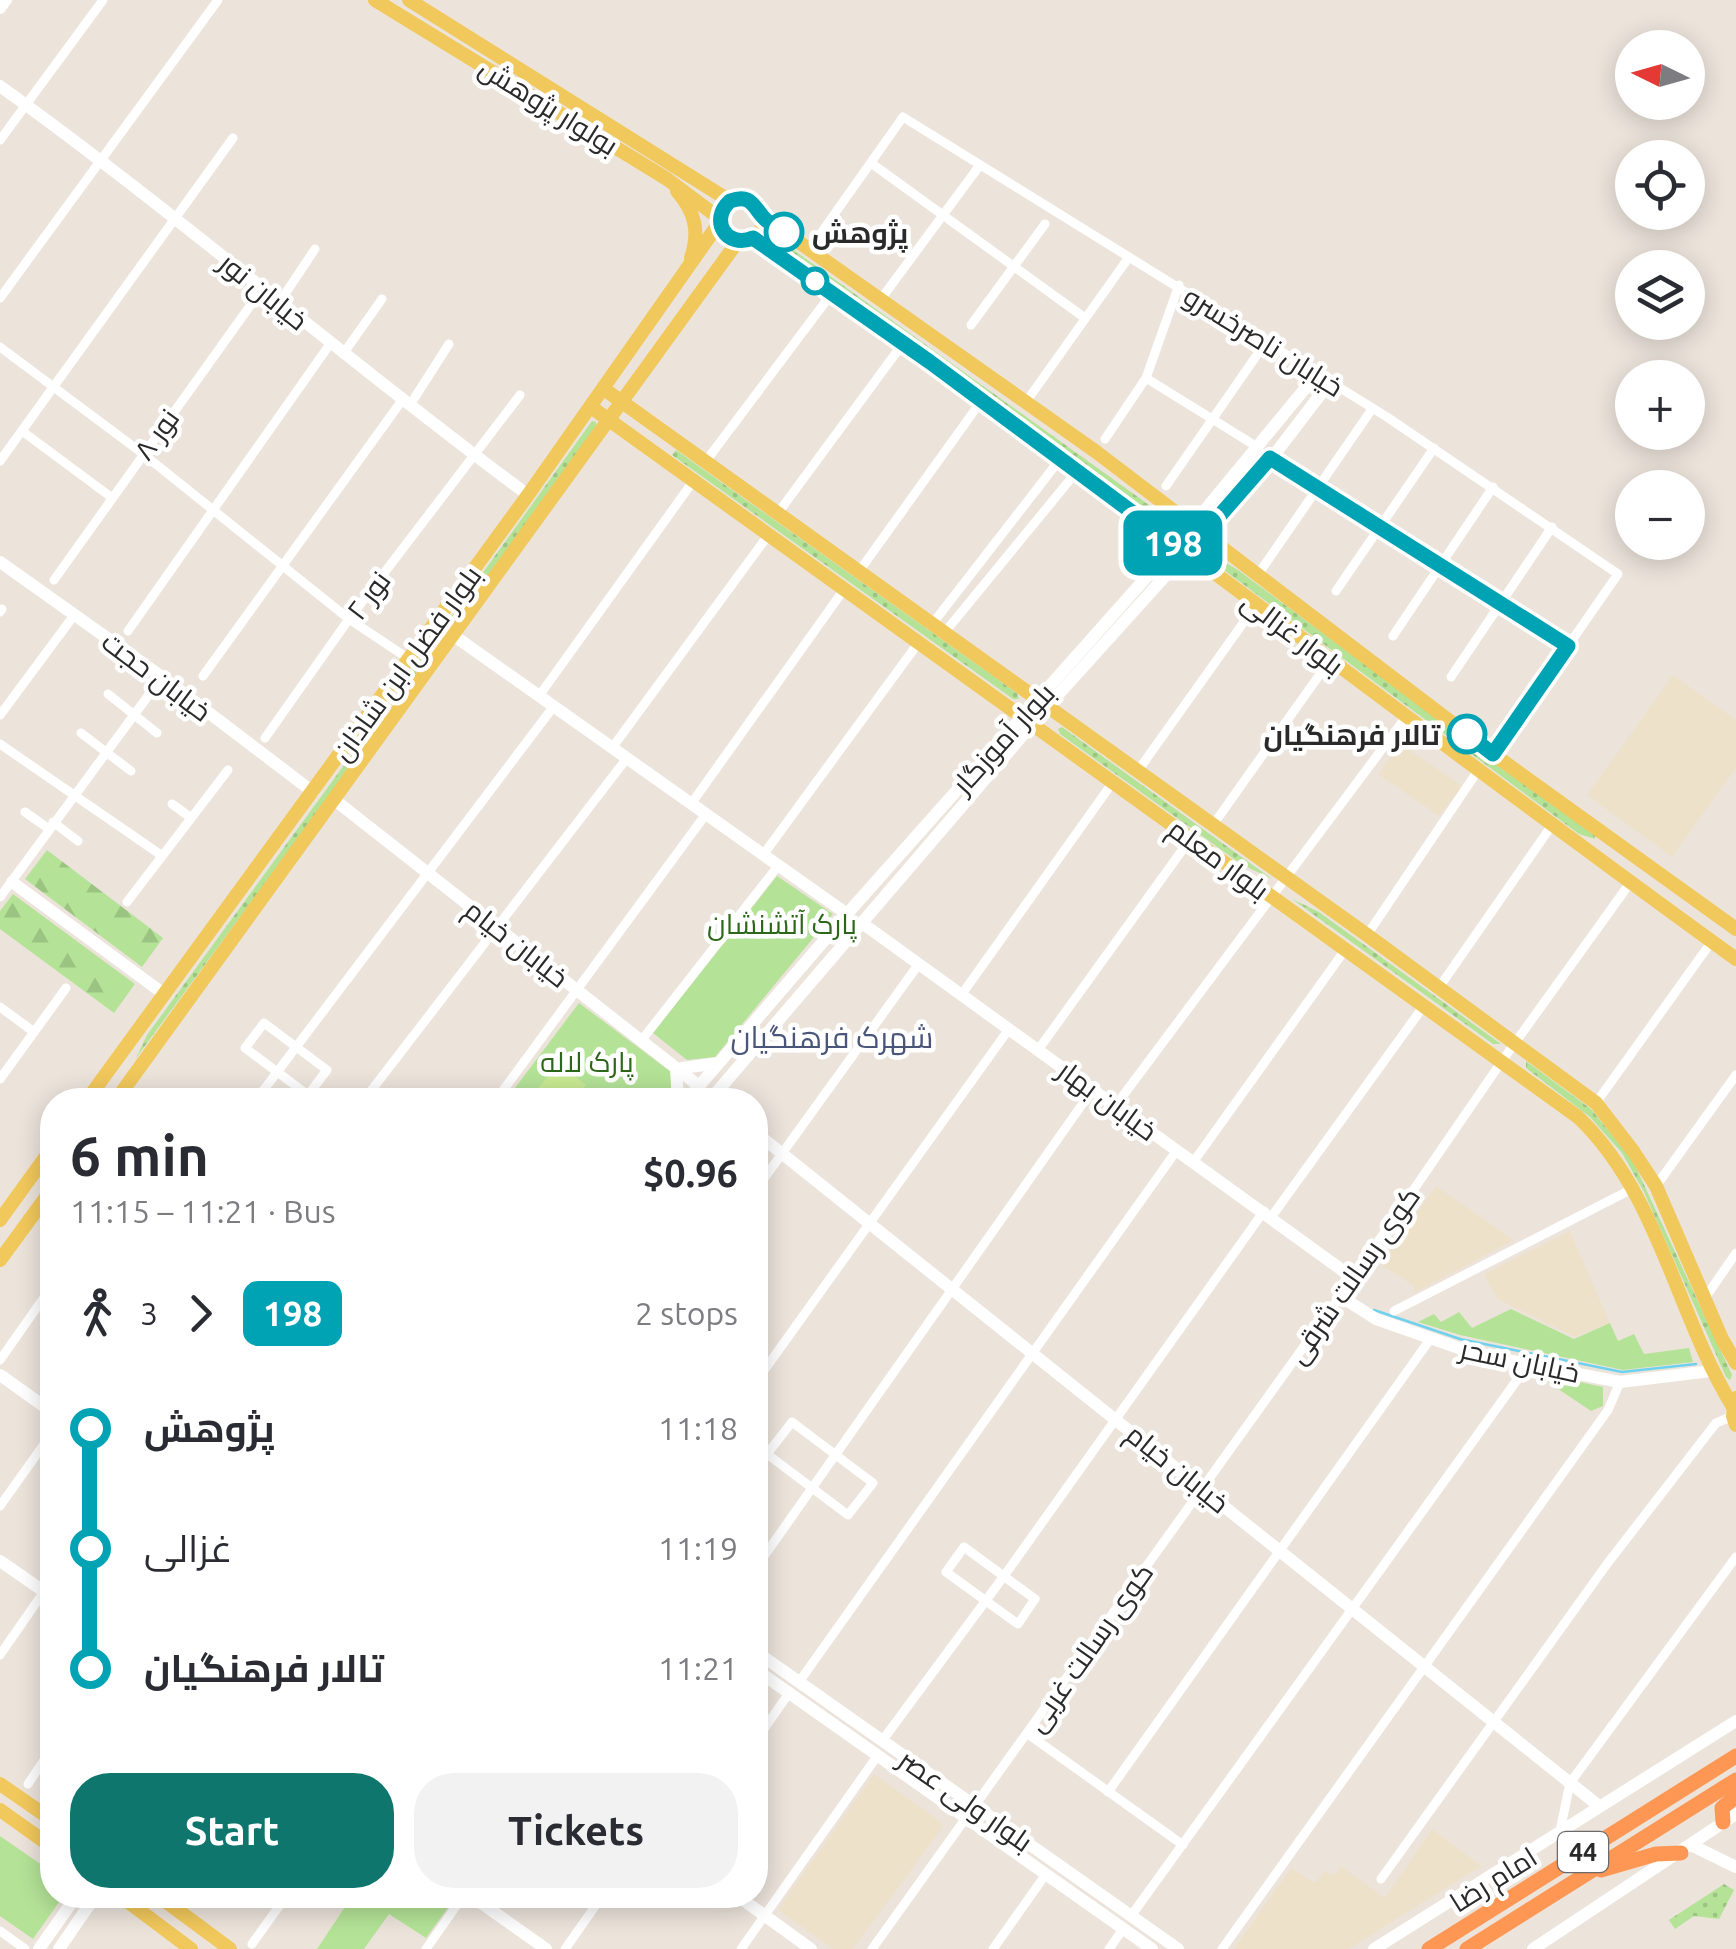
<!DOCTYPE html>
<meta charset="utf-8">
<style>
:root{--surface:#fff;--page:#f2f2f3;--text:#2b2b33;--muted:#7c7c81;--accent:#0f766e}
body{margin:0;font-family:Ubuntu,Cairo,sans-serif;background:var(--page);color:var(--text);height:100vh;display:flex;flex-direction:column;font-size:38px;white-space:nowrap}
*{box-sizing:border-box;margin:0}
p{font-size:32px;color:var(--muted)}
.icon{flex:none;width:55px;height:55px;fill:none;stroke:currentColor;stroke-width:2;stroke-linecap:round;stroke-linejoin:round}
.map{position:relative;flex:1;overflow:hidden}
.drawer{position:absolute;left:40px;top:1088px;width:728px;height:820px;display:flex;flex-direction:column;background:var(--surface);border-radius:40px;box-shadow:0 5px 25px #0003}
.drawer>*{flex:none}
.badge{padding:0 20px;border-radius:15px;font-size:35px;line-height:65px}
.needle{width:65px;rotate:275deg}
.controls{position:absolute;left:1615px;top:30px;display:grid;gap:20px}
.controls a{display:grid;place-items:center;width:90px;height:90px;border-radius:50%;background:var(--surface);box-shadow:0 5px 25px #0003;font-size:50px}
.map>.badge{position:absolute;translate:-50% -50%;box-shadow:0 0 0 5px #fff}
.legs{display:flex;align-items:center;gap:15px;height:110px;padding:0 30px;font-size:32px}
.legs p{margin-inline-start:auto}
.head{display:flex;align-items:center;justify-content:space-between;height:170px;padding:0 30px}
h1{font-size:55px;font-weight:600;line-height:75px}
.primary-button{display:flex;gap:20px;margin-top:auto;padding:20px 30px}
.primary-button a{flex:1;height:115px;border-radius:40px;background:var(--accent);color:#fff;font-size:40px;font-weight:600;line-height:115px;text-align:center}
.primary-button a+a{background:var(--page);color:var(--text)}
ul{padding:0 30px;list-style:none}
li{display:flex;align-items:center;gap:35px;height:120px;font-size:38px}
li i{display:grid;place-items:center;width:15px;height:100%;margin:0 12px;background:currentColor}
li i::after{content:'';width:25px;height:25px;margin:-12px;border:8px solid;border-radius:50%;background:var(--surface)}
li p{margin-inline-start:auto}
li:first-child i{background:linear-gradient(#0000 50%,currentColor 0)}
li:last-child i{background:linear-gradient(currentColor 50%,#0000 0)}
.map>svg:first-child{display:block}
</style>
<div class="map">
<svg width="1736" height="1949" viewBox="0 0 1736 1949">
<defs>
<pattern id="grass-dots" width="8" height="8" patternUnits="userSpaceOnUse" patternTransform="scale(2.5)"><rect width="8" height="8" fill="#b4e397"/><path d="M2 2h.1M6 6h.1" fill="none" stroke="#9bc382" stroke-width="1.8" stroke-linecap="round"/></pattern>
<pattern id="forest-firs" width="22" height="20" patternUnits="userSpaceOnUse" patternTransform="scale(2.5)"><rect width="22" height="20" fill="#b4e397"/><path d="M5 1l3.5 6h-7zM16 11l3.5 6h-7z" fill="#9bc382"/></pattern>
</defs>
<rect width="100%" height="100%" fill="#ece4db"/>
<g fill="#eee1ca">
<path d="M1673,675l63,45v48l-64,89 -85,-62z"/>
<path d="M1398,747h7l53,36 2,6 -21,27 -61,-42z"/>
<path d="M1436,1186l78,54 -100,53v-7l-34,-22z"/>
<path d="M1570,1231l40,92 -35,14 -78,-38 -13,-25z"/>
<path d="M874,1774l67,48 1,6 -89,121h-20l-55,-39z"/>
<path d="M1432,1829l49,37 -132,83h-115l57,-81 24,15 10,-12 9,5 7,-10 44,32z"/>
</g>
<g fill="url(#grass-dots)">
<path d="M770,233l407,292 -1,3 -19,-8 -389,-284z"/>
<path d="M592,421l4,1v5l-190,260 14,-27z"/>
<path d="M676,450l341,243 2,6h-6l-341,-244z"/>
<path d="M1208,552l30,18 357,265v4l-16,-5 -355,-264 -18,-14z"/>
<path d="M385,709l-10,25 -239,324 11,-23z"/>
<path d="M1062,727l210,152 -31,-15 -181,-130 -2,-5z"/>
<path d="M1292,899l27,13 182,132h-8z"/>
<path d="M1526,1061l65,48 42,52 99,214 -2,5 -4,-3 -82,-185 -22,-39 -32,-36 -64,-49z"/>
<path d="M1724,1884l10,6 -15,29 -25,-3 -19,13 -6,-9z"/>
</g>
<g fill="url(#forest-firs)">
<path d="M47,850l116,88 -21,29 -117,-88z"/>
<path d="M13,894l122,90 -21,29 -114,-84v-18z"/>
</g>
<g fill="#b4e397">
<path d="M777,876l56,38 -118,143 -28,3 -34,-27z"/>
<path d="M579,1003l92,69v28h-165z"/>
<path d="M1511,1309l63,30 36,-16 8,18 16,-7 10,20 45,-6 4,14 -70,8 -163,-35 -42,-13 16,-8 7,8 18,-10 13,16z"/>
<path d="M1533,1372l70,15v19l-12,5z"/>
<path d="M0,1836l52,36v23h12l-31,44 -33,-23z"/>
<path d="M353,1895h104l-31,43 -37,-24 -25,35h-47z"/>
</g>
<path fill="#c9ea93" d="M558,1063l28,22 -13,15h-44z"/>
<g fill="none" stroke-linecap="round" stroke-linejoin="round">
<path stroke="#6ed2ef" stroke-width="2.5" d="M1374,1310l86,29 162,33 74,-8"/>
<g stroke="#fff" stroke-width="9">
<path d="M0,140l103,-140"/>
<path d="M871,163l214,155"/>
<path d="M809,250l94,-133 484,300 231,157 -125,180"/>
<path d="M0,298l218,-298"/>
<path d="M881,299l99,-134"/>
<path d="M279,303l36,-54"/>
<path d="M971,325l74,-101"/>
<path d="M0,347l142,106 207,166 60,40"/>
<path d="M343,354l39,-55"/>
<path d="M1146,378l113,70"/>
<path d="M1026,402l103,-145"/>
<path d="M410,405l39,-61"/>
<path d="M22,431l89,66"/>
<path d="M1105,439l41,-61 33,-93"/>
<path d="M1271,459l297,187"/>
<path d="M0,461l233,-323"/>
<path d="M706,461l126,-168"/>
<path d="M1166,486l100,-144"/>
<path d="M778,513l126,-171"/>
<path d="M860,570l122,-170"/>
<path d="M1257,576l115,-167"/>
<path d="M54,580l208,-291"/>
<path d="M1336,591l98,-143"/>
<path d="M0,612l2,-3"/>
<path d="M933,623l128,-165"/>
<path d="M128,631l202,-287"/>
<path d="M945,632l133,-162"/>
<path d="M1393,636l100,-149"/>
<path d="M203,676l200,-277"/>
<path d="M1451,677l101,-150"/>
<path d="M108,694l49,39"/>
<path d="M539,696l155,-216"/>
<path d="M0,715l75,-101"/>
<path d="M81,733l50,38"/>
<path d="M265,738l84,-119 171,-224"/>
<path d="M0,744l161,111"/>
<path d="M612,748l157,-214"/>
<path d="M1137,772l119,-167"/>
<path d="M172,804l18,13"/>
<path d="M691,804l154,-216"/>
<path d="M25,812l24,17"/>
<path d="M53,822l25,19"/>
<path d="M1213,825l117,-165"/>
<path d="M763,855l156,-213"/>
<path d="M0,897l162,-220"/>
<path d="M127,902l101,-132"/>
<path d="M1367,935l110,-163"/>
<path d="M1438,989l114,-164"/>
<path d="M962,994l151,-212"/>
<path d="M0,1007l34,25"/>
<path d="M264,1023l63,47 -19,25 -63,-47z"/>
<path d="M641,1041l137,-175"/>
<path d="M1038,1050l153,-212"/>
<path d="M0,1079l66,-91"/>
<path d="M256,1100l298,-394"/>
<path d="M364,1100l263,-342"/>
<path d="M496,1100l210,-286"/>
<path d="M1596,1103l116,-162"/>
<path d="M1116,1105l290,-388"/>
<path d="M1194,1161l151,-211"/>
<path d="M1656,1186l80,-111"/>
<path d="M755,1191l163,-226"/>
<path d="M1272,1216l151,-209"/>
<path d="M1705,1298l31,-45"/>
<path d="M1394,1311l240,-123"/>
<path d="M0,1360l52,-74"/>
<path d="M755,1383l254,-354"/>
<path d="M792,1422l81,61 -25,32 -81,-61z"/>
<path d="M0,1506l52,-73"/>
<path d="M964,1547l71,52 -17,25 -72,-52z"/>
<path d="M755,1569l338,-480"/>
<path d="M0,1655l52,-75"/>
<path d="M799,1682l378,-532"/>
<path d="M1028,1734l155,111"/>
<path d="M882,1741l122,-165 260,-365"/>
<path d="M755,1742l34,-49"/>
<path d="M28,1784l24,-36"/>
<path d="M1108,1792l323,-454"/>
<path d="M1560,1831l10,-48 166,-226"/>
<path d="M1381,1879l226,-315 109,-141 17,-7"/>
<path d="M349,1901l4,-6"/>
<path d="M1131,1916l386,-536 5,-19"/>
<path d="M0,1931l25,18"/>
<path d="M252,1944l35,-49"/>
<path d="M426,1949l38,-54"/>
<path d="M565,1949l38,-54"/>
<path d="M741,1949l137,-194"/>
<path d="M872,1949l481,-671 149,-217 128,-178"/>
<path d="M993,1949l53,-75"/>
<path d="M1109,1949l14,-20"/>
<path d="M1222,1949l386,-539 12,-28"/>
</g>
<g stroke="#fff" stroke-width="12">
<path d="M0,8l6,-8"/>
<path d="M0,86c181,130 349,277 528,409"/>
<path d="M0,562l162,115 151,115"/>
<path d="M453,635l394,279"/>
<path d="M336,801l363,285"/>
<path d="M12,882l152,112"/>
<path d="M862,923l491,355"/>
<path d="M678,1100l-2,-31 42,-6"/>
<path d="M687,1100l160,-186 344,-387 126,-153"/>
<path d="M710,1100l337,-393 224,-248 59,-77"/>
<path d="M755,1132l844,674"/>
<path d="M1340,1296l36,23 100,35 144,28 91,-11"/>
<path d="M0,1375l52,37"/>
<path d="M0,1561l52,36"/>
<path d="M755,1651l423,298"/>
<path d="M755,1669l397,280"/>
<path d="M1693,1846l43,21"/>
<path d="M470,1895l76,54"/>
<path d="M736,1895l75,54"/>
<path d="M39,1949l38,-54"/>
<path d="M59,1949l37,-54"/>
<path d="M1374,1949l362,-228"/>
<path d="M1533,1949l203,-135"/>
</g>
<g stroke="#f1c85b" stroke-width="14">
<path d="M375,0l292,179 52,39"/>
<path d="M409,0l321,201"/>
<path d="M677,191c18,21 23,40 14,67"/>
<circle cx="741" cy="220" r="22"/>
<path d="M762,216l333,235 398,303 243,175"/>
<path d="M753,237c333,233 653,484 983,722"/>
<path d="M604,389l763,546 229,168 37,48 23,35 66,153 14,24"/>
<path d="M591,407l987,710c81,77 98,197 155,290"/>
<path d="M87,1100l441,-605 191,-272"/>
<path d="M116,1100l622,-859"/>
<path d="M0,1220l52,-72"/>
<path d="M0,1260l52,-71"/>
<path d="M1736,1398l-3,18 3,9"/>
<path d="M0,1784l52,36"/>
<path d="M0,1810l52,37"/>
<path d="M119,1895l72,54"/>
<path d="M157,1895l73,54"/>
</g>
<g stroke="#fe9754" stroke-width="15">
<path d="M1723,1822l-1,-14 14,-12"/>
<path d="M1601,1870l55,-16 25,-1"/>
<path d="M1429,1949l307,-193"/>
<path d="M1467,1949l269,-169"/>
</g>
</g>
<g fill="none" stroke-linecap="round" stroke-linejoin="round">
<defs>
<path id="line-1" d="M784,232c-6,-4 -16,-9 -21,-15 -11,-13 -13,-23 -33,-16 -21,19 -4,48 23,37l177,124 257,191 83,-95 298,188 -75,108 -26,-20"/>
</defs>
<use href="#line-1" stroke="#fff" stroke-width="22"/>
<use href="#line-1" stroke="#00a3b4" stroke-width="15"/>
</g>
<g fill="#fff" stroke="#00a3b4" stroke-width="5">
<circle cx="784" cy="232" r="18"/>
<circle cx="815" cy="281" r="12"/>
<circle cx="1467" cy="734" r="18"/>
</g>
<g text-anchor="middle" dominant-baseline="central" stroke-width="9" stroke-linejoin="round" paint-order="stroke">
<rect fill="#fff" stroke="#6a6a6a" stroke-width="2.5" x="1558" y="1832" width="50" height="40" rx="8"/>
<g font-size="25" font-weight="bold" fill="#2a2a2a">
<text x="1583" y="1852">44</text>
</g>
<g font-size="28" fill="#2a2a2a" stroke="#fff">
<text transform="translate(549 106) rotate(32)">بولوار پژوهش</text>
<text transform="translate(264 291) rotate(39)">خیابان نور</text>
<text transform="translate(1264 341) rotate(32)">خیابان ناصرخسرو</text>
<text transform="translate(156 434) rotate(-54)">نور ۸</text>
<text transform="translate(368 595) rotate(-53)">نور ۲</text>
<text transform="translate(1293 633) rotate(37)">بلوار غزالی</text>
<text transform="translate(406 663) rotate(-54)">بلوار فضل ابن شاذان</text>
<text transform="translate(157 676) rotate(37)">خیابان حجت</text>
<text transform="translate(1003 738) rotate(-48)">بلوار آموزگار</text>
<text transform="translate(1219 859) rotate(36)">بلوار معلم</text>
<text transform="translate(517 943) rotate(38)">خیابان خیام</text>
<text transform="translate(1108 1100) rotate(36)">خیابان بهار</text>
<text transform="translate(1353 1275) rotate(-55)">کوی رسالت شرقی</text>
<text transform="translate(1520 1360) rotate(12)">خیابان سحر</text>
<text transform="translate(1178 1468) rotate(39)">خیابان خیام</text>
<text transform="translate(1089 1647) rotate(-55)">کوی رسالت غربی</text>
<text transform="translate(966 1800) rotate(35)">بلوار ولی عصر</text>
<text transform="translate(1493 1879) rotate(-32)">امام رضا</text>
</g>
<g font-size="28" font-weight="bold" fill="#2a2a2a" stroke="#fff" text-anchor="start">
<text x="812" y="232">پژوهش</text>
<text x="1440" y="734" text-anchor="end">تالار فرهنگیان</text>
</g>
<g font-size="28" fill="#2d671a" stroke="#fff">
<text x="782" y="923">پارک آتشنشان</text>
<text x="587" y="1061">پارک لاله</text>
</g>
<g font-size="30" fill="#4a557a" stroke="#fff">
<text x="832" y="1037">شهرک فرهنگیان</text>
</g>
</g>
</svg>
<div class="controls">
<a><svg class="needle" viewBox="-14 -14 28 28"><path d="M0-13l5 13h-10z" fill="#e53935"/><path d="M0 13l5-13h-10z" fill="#7c7c81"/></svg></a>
<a><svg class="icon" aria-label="locate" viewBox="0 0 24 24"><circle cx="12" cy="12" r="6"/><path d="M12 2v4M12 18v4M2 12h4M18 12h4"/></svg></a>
<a><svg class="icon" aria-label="layers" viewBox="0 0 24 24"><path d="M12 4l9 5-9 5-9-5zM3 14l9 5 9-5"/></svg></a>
<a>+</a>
<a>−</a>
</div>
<b class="badge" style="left:1173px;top:543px;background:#00a3b4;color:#fff">198</b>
<section class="drawer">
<div class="head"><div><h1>6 min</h1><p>11:15 – 11:21 · Bus</p></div><b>$0.96</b></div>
<div class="legs"><svg class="icon" aria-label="walk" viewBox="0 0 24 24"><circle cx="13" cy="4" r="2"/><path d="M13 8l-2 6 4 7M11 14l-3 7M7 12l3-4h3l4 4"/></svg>3<svg class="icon" aria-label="forward" viewBox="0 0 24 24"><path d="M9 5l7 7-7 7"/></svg><b class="badge" style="background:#00a3b4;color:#fff">198</b><p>2 stops</p></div>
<ul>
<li><i style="color:#00a3b4"></i><b>پژوهش</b><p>11:18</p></li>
<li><i style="color:#00a3b4"></i><span>غزالی</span><p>11:19</p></li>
<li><i style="color:#00a3b4"></i><b>تالار فرهنگیان</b><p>11:21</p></li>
</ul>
<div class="primary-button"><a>Start</a><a>Tickets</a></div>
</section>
</div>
